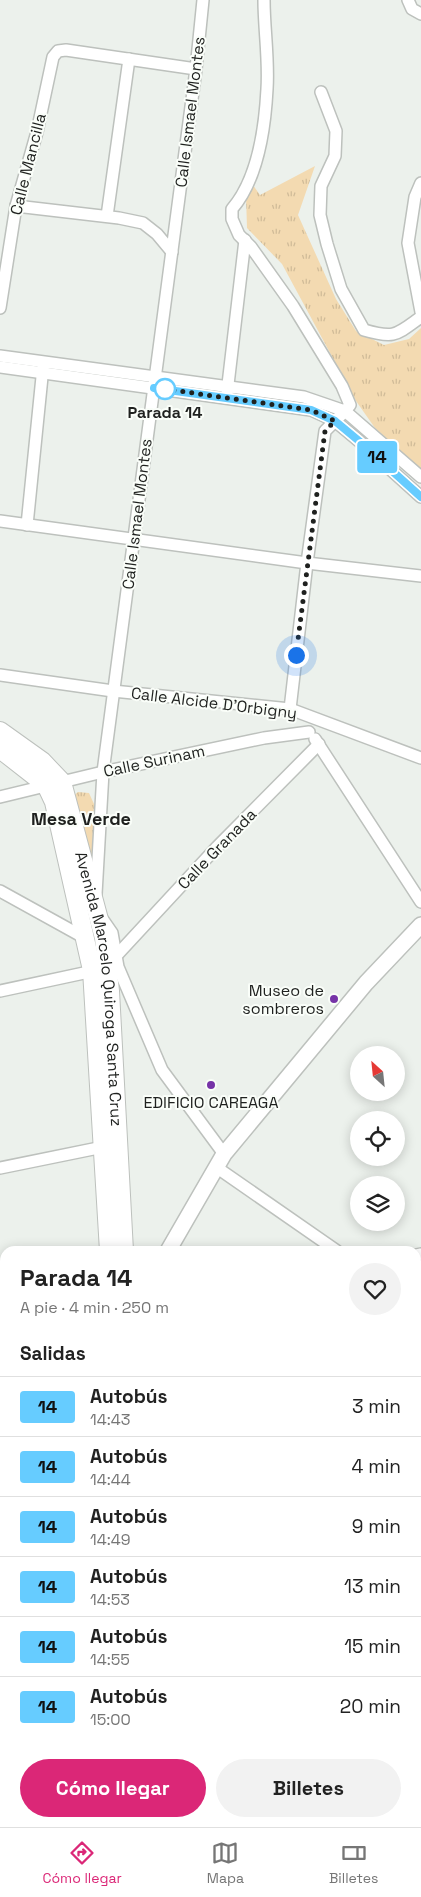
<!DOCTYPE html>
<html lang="es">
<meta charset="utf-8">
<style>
:root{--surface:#fff;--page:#f2f2f2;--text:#222;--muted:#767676;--line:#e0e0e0;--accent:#db2777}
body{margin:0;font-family:"Space Grotesk",sans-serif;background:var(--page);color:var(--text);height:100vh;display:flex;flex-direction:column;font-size:19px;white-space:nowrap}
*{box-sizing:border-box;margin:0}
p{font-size:16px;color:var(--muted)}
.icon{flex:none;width:28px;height:28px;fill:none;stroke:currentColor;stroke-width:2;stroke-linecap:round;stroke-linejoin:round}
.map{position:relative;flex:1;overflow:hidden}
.details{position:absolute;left:0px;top:1246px;width:421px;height:581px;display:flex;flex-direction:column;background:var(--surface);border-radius:15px 15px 0 0;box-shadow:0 2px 12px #0003}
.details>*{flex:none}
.badge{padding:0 10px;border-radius:4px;font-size:18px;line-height:32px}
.needle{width:32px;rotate:333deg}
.fabs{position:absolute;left:350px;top:1046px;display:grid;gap:10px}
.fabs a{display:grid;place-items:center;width:55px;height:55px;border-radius:50%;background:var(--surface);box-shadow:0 2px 12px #0003;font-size:25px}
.you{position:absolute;width:25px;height:25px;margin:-12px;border:4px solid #fff;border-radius:50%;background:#1a73e8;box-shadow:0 0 0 8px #1a73e833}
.map>.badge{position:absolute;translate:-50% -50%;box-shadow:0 0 0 2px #fff}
h2{padding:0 20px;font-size:19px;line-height:45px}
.round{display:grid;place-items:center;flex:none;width:52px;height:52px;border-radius:26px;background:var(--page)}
.head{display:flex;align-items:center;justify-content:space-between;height:85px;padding:0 20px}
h1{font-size:24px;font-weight:700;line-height:38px}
.cta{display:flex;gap:10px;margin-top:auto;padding:10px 20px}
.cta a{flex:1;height:58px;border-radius:30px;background:var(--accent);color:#fff;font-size:20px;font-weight:700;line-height:58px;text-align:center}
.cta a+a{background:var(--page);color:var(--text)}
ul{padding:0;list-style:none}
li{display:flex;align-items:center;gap:15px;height:60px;padding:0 20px;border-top:1px solid var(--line)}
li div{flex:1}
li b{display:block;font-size:19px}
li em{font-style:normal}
li .badge{min-width:55px;font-weight:700;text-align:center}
.tab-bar{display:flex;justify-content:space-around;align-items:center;height:70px;border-top:1px solid var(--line);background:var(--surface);font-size:14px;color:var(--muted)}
.tab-bar a{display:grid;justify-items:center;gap:2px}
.tab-bar .on{color:var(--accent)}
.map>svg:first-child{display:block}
</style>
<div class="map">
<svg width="421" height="1827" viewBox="0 0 421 1827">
<defs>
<pattern id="park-tufts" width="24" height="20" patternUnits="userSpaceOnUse" patternTransform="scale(1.25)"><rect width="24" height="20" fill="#f3dab1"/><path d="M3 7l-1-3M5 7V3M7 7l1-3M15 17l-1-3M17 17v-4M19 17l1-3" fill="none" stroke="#d0bb98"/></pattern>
</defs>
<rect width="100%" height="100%" fill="#ecf1ec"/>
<g fill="url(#park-tufts)">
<path d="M315,166l-17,49 38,84 20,32 28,14 25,-6 12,-11v142l-46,-42 -19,-27 -74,-137 -35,-36 -1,-32 7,-11 7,10z"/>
<path d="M78,792l11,1 5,11 -1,21 3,54 -24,-82z"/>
</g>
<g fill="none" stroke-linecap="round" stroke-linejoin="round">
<defs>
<g id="minor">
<path d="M264,0c0,29 5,59 3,89 -2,39 -9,90 -35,120v10l7,16 12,12 42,59 49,80 8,19 -5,6 -20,20 -18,132 -17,146"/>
<path d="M408,0l4,9 9,5"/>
<path d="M321,92l15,39 -1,25 -14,30 -1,29 7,29 14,45 23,41c31,9 32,5 57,-13"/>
<path d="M421,183l-6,14 -7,46 13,69"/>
<path d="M16,206l103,12 24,5 14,11 15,18"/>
<path d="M107,216l22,-157"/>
<path d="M0,308l16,-102 21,-74 16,-75 5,-6 8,-1 130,19"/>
<path d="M0,356l304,41 41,14 76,66"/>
<path d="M0,367l311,43 24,11 24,20 62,56"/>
<path d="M227,393l18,-153"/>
<path d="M0,521l307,42 114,13"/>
<path d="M27,525l16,-158"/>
<path d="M0,675l113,16 177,18 131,49"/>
<path d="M315,739l106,163"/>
<path d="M0,797l103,-25 161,-34 45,-6"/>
<path d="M0,891l85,47"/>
<path d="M96,894l7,-122 93,-703 7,-69"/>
<path d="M103,920l9,13 6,34 44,103 62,84"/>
<path d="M116,956l101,-109 102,-103"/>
<path d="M0,991l98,-21"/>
<path d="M216,1167l121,84"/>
<path d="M0,1168l108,-22"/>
<path d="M416,1255l5,-1"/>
<path d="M416,1438l5,-27"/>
<path d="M0,1471l5,6"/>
<path d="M416,1503l5,-3"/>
<path d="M416,1520l5,3"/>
<path d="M0,1655l5,5"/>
<path d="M416,1755l5,-2"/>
<path d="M263,1827l4,-5"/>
</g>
<g id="major">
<path d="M168,1251l56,-97 142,-171 55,-58"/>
<path d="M0,1330h5"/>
<path d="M364,1822l1,5"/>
<path d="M397,1822l1,5"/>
</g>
<g id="highway">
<path id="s1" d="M0,731l42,30 20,21 42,156 6,53 14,260"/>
<path d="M0,749l46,36 8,17 38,168 17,281"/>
<path d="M0,1505l5,-5"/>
</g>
</defs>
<use href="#minor" stroke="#bdc1bd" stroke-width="14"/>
<use href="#major" stroke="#bdc1bd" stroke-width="18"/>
<use href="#highway" stroke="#bdc1bd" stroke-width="20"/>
<use href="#minor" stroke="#fff" stroke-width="11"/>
<use href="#major" stroke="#fff" stroke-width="15"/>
<use href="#highway" stroke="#fff" stroke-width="18"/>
</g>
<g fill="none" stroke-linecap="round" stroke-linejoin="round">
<defs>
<path id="line" d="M154,388l157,22 24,11 24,20 62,56"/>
</defs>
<use href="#line" stroke="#fff" stroke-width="11"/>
<use href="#line" stroke="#6cf" stroke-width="8"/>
<path stroke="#1f211f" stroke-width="5" stroke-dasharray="0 9" d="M165,389l146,21 24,11 -10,10 -29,224"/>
</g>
<circle fill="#fff" stroke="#6cf" stroke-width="2.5" cx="165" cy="389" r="10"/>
<g fill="#7633a7" stroke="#fafef9" stroke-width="2">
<circle cx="334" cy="999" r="5"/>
<circle cx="211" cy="1085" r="5"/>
</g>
<g text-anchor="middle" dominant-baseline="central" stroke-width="4" stroke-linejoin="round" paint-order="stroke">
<g font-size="16" fill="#1f211f" stroke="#fafef9">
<text transform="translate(190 112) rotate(-83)">Calle Ismael Montes</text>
<text transform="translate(28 164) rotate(-76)">Calle Mancilla</text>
<text transform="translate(137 514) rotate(-83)">Calle Ismael Montes</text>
<text transform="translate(214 703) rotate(7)">Calle Alcide D'Orbigny</text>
<text transform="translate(154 761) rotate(-12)">Calle Surinam</text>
<text transform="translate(217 849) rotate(-46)">Calle Granada</text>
<text stroke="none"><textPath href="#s1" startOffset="292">Avenida Marcelo Quiroga Santa Cruz</textPath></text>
</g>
<g font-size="16" font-weight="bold" fill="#1f211f" stroke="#fafef9">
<text x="165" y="412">Parada 14</text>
</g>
<g font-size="16" fill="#1f211f" stroke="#fafef9" text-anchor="end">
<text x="324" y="990">Museo de<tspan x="324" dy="18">sombreros</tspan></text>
<text x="211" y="1102" text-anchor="middle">EDIFICIO CAREAGA</text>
</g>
<g font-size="18" font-weight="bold" fill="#1f211f" stroke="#fafef9">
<text x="81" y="818">Mesa Verde</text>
</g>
</g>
</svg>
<div class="fabs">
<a><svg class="needle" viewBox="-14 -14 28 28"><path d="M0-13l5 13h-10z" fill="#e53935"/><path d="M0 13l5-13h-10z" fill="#767676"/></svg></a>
<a><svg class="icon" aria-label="locate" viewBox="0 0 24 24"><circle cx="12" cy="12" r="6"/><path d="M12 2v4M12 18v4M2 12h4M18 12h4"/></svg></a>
<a><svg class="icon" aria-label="layers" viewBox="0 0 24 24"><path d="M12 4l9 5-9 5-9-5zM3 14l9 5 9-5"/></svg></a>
</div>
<div class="you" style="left:296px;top:655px"></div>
<b class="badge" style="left:377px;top:457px;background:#6cf;color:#111">14</b>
<section class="details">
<div class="head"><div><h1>Parada 14</h1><p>A pie · 4 min · 250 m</p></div><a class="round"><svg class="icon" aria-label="heart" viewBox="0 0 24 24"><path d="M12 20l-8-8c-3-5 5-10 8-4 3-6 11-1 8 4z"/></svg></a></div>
<h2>Salidas</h2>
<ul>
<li><span class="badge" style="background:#6cf;color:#111">14</span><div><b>Autobús</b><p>14:43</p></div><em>3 min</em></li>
<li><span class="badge" style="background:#6cf;color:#111">14</span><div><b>Autobús</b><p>14:44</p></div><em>4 min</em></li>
<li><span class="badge" style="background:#6cf;color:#111">14</span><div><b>Autobús</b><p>14:49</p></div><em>9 min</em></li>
<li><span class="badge" style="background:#6cf;color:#111">14</span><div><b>Autobús</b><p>14:53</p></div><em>13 min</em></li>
<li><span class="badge" style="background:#6cf;color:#111">14</span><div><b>Autobús</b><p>14:55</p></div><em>15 min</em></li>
<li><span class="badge" style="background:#6cf;color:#111">14</span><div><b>Autobús</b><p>15:00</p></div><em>20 min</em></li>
</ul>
<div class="cta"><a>Cómo llegar</a><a>Billetes</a></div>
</section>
</div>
<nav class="tab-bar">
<a class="on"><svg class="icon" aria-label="directions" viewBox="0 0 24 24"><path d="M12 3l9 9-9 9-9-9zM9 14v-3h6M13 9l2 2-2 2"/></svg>Cómo llegar</a>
<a><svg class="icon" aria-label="map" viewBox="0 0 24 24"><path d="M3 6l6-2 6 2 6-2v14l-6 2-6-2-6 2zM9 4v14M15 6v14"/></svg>Mapa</a>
<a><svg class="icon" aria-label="tickets" viewBox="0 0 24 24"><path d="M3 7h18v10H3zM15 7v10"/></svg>Billetes</a>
</nav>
